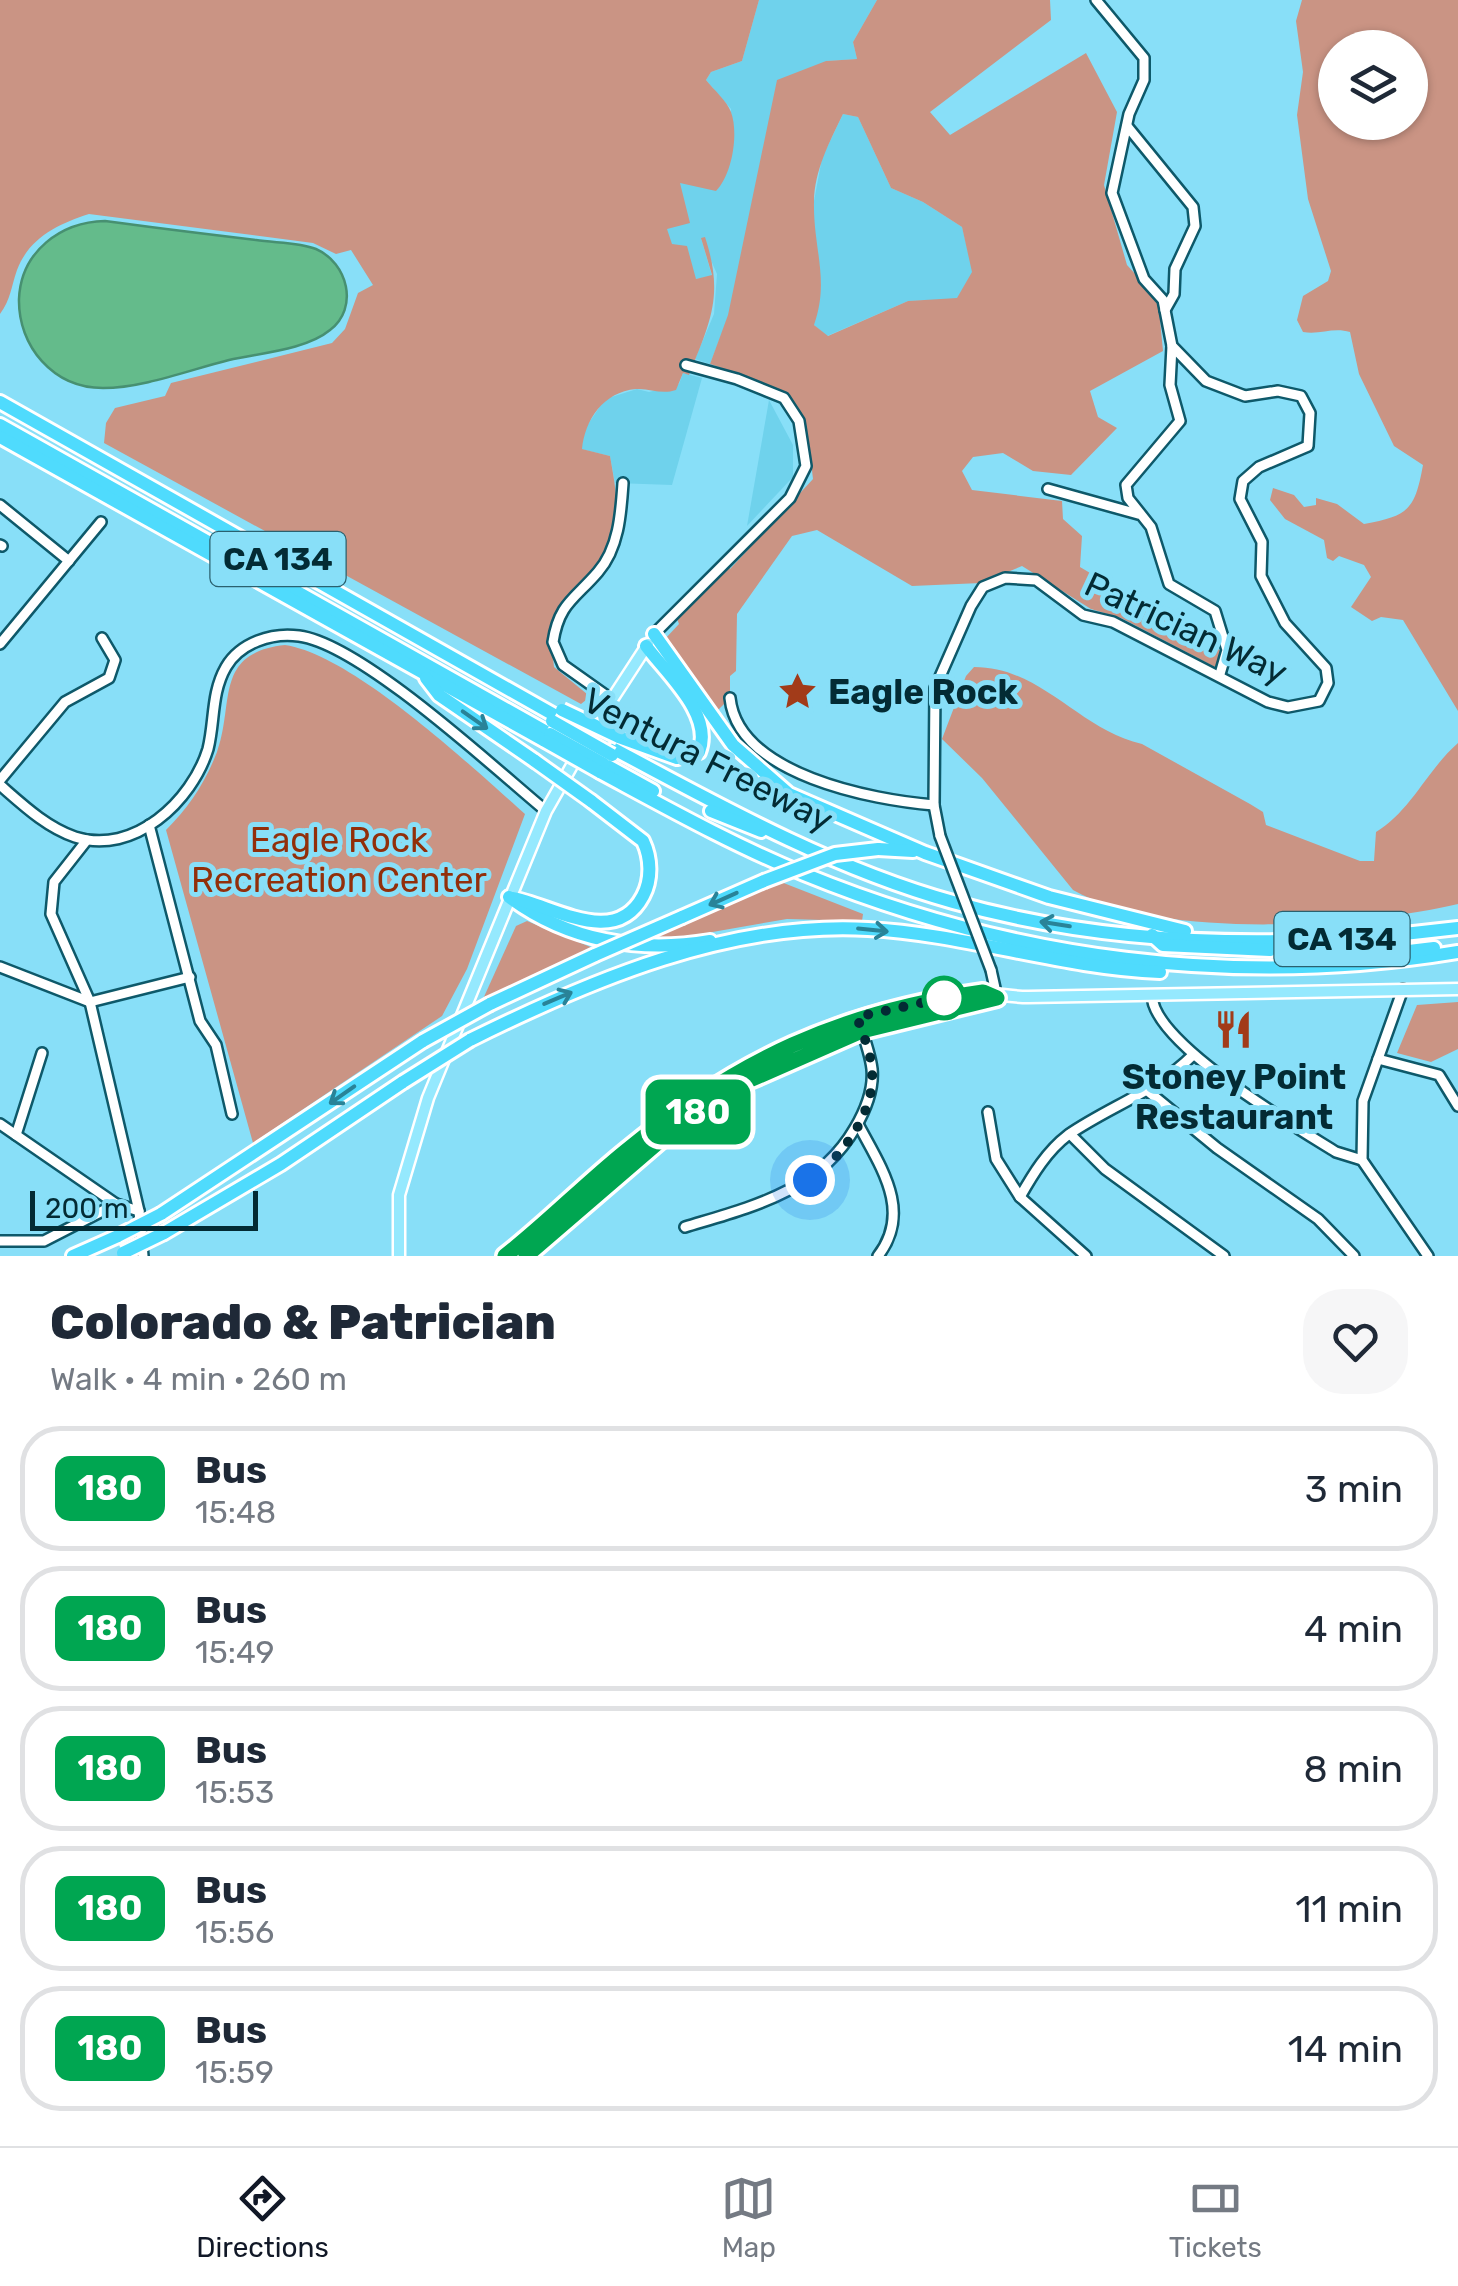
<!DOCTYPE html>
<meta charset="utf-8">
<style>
:root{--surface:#fff;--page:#f6f6f7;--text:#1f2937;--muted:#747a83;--line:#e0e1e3;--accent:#111827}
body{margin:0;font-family:Rubik,sans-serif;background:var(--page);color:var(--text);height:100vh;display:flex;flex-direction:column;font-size:38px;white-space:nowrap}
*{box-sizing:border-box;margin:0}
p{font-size:32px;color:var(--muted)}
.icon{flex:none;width:55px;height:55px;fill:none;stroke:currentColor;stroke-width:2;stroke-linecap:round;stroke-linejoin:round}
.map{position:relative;height:1256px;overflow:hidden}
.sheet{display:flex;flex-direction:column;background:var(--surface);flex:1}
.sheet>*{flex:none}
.badge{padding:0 20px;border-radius:15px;font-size:35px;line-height:65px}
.tools{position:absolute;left:1318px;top:30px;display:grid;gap:20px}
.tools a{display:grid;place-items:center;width:110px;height:110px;border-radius:50%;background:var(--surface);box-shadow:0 2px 8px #0004;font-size:50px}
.scale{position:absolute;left:30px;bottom:25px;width:228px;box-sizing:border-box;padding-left:10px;border:5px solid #032b34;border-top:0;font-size:28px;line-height:35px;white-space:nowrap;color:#032b34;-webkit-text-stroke:8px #88dff8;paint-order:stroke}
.you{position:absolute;width:50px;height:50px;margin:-25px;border:8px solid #fff;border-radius:50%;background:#1a73e8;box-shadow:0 0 0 15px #1a73e833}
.map>.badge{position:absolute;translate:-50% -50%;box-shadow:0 0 0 5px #fff}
.round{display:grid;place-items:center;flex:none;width:105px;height:105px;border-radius:40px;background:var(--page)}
.head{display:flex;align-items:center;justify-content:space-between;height:170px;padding:0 50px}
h1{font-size:48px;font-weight:800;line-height:75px}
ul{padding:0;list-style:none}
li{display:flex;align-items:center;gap:30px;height:125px;margin:0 20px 15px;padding:0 30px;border:5px solid var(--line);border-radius:40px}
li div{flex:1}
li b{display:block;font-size:38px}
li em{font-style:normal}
li .badge{min-width:110px;font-weight:700;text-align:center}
.tab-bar{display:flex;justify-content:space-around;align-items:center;height:140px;border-top:2px solid var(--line);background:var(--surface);font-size:28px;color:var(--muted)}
.tab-bar a{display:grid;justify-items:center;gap:5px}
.tab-bar .active{color:var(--accent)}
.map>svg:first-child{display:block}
</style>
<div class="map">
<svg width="1458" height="1256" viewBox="0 0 1458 1256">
<rect width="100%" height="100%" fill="#88dff8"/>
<g fill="#6fd2ec">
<path d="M759,0h118l-24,42 4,17 -31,2 -116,303 -15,-5 19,-45 3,-40 -16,-36 11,38 -16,3 -29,-41v-10l12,-46 37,8 16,-40 -1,-41 -25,-29 5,-8 31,-11z"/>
<path d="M843,114l15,3 33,71 32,14 39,25 11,45 -16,27 -49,2 -81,35 -13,-11v-124l8,-43z"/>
<path d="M683,373l19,5 -30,107 -57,-2 -5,-27 -29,-7 3,-19 21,-31 32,-10 12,3 30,-8z"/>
<path d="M769,400l24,45v32l-46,49z"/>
</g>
<g fill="#ca9484" fill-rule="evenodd">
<path d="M0,0h759l-17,61 -31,11 -5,8c8,10 21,21 25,32 8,22 1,63 -15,79l-36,-8 10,40 -23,6 5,15 15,2 9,33 16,-4 -11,-37 4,-1c19,58 6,83 -16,138l-6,-2 -7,17c-15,5 -26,-2 -40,-1 -33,3 -51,31 -54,60l28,7c6,34 14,73 -7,105 -32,47 -57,37 -49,106l33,27 -1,6 -5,4 -477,-261 2,-20 9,-15 50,-12 6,-13 161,-40 13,-14 13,-36 15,-8 -22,-35 -15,4 -23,-11 -224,-29c-31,10 -60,24 -72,56 -6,17 -6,29 -17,44z"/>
<path d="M877,0h173l1,20 -121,92 20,23 136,-82 31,59 -13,73 23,80 31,34 5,52 -73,40 8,26 19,11 -46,47 -38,-4 -30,-18 -30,4 -11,14 10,19 90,11 1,18 19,17 -2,31 143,85 -8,15 -94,-49 -30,-9 -69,-43 -41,17 -69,3 -95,-56 -25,6 -55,78 -1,57 -6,5v22l-15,15 -51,-73 15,-16 -3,-8 52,-56 2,9 83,-90c-6,-88 -24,-88 -103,-115l18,-49 49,-235 49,-19 31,-2 -4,-17zM843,114l15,3 33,71 32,14 39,25 10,45 -15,26 -49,3 -80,35 -14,-11c16,-45 -1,-77 0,-123 0,-31 16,-61 29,-88z"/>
<path d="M1302,0h156v711l-55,-91 -22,-3 -9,4 -21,-14 20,-30 -7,-12 -25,-9 -6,5 -6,-3 -3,-18 -39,-21 -15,-19 3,-12 21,7 10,12 12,-2v-7l21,6 27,20c45,-8 51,-15 59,-59l-29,-19 -35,-72 -9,-42c-17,-5 -30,3 -47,0l-6,-12 6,-24 25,-15 3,-10 -23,-72 -11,-84 6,-43 -7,-51zM1335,48h75v74h-75z"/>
<path d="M285,645c68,10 186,121 240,169l-58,155 -25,47 -189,127 -87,-313c23,-23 39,-47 51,-78 18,-49 -4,-99 68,-107z"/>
<path d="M974,667c68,0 105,63 168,77l108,60 13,8 3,13 94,36h14l2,-29c35,-21 51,-62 82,-89v161c-97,23 -297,36 -385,-14l-91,-112 -40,-39 24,-63z"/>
<path d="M781,882l82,32 -1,7 -75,-2 -126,22 -1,-7z"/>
<path d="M527,921l66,27 -110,51 33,-73z"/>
<path d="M1458,1002v47l-27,13 -34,-9 20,-48z"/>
</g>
<path fill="#64bb8b" stroke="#479071" stroke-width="2.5" d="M105,221c51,7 101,13 151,19 19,3 43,2 60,9 32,14 43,59 14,81 -24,20 -71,23 -101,30 -40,10 -86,28 -126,28 -50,0 -85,-42 -84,-89 2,-48 42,-77 86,-78z"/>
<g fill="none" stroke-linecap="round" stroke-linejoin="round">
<defs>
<g id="minor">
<path d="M1127,126l66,81 2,19 -20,43 -1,25 -9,16"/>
<path d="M1172,346l-2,39 10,36 -54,64 2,13 23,29 18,57 46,27 12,39 -7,24"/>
<path d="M1048,489l90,25"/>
<path d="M0,505l69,56"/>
<path d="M0,545l2,1"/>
<path d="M654,634l136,-136 16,-32 -7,-45 -15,-23 -47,-19 -51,-14"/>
<path d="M0,644l101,-122"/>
<path d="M730,698c8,77 143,102 204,107"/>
<path d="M611,699l-48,-34 -10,-23c6,-39 22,-43 45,-70 21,-24 23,-59 25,-89"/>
<path d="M0,780l65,-78 44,-24 6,-18 -13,-22"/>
<path d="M0,785c23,20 46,42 75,52 59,19 117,-36 133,-88 7,-28 3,-56 18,-82 14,-24 46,-35 73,-31 62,8 195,132 247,175"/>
<path d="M149,825l51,196 16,24 16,69"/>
<path d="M940,836l-6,-31 1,-117 36,-82 12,-19 22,-9 31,2 47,35 30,7 155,80 20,5 31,-6 9,-18 -2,-15 -41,-45 -24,-47 1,-34 -22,-43 3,-18 16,-14 49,-21 2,-33 -9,-17 -23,-5 -33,5 -39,-15 -34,-35 -9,-46 -19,-21 -32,-86 17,-79 15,-34v-22l-48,-58"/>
<path d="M87,840l-33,42 -3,32 39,88 49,209 4,45"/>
<path d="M0,967l90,35 100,-25"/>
<path d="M991,970l6,27"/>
<path d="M1403,989l-40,112 -1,59 66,96"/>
<path d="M1152,995c0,48 144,132 184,157l26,8"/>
<path d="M1378,1059l61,16 19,31"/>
<path d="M1149,1092l68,56 101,71 36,37"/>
<path d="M988,1112l8,47 24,38 66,59"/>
<path d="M0,1124l116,80 23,7"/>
<path d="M858,1124c22,42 55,87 20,132"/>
<path d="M1070,1134l35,35 119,87"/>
<path d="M16,1135l26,-82"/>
<path d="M1020,1197c13,-23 27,-46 48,-62 42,-29 88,-43 125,-80"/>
<path d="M685,1227c66,-20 133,-35 170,-99 10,-17 19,-38 17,-59 -2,-17 -9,-35 -15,-52"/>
<path d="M0,1241h44l72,-37"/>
</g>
<g id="major">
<path d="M592,730l56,-86"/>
<path d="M399,1256v-61l29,-97 118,-287 33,-58"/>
<path d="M505,1256c128,-101 227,-213 395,-251 24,-5 58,-15 83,-12 15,1 29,4 45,4l430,-8"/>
<path d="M526,1256l151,-130 73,-45 112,-50 135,-34"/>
</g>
<g id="highway">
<path d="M0,402l556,314"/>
<path d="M0,425l550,309"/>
<path d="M0,437l545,304"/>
<path d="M654,634l79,111 56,49 136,59 124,44 136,34"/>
<path d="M426,678l13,17 96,66"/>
<path d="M619,737l58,21 22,-6c15,-37 -32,-78 -53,-106"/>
<path d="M614,749c108,58 220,120 339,153 162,46 339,47 505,26"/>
<path d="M604,764l49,27"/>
<path d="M600,772c67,36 133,73 204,102 208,85 432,115 654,78"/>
<path d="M711,811l50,20"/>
<path d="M878,849l35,2"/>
<path d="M509,897c59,44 130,56 201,44"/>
<path d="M512,898c40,7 103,51 131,-2 9,-17 8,-38 0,-55l-52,-40"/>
<path d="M682,917l82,-36"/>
<path d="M1152,935l11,10 107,5"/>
<path d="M1290,950l95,-5"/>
<path d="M1384,954l50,-6"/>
<path d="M1299,960l45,-2"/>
<path d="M490,1004l105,-49"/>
<path d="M470,1040c121,-60 260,-119 398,-111 97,5 193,39 292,43"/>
<path d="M161,1214l262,-173"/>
<path d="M164,1233l117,-69 122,-82"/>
<path d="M73,1256l45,-20"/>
</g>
</defs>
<use href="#minor" stroke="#0e596a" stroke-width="14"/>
<use href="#major" stroke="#fff" stroke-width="15"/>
<use href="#highway" stroke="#fff" stroke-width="18"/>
<use href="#minor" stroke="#fff" stroke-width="9"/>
<use href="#major" stroke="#95e9fe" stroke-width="10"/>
<use href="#highway" stroke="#4fdbfd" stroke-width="12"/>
<defs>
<path id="minor-bridge" d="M940,836l51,134"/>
<g id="highway-bridge">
<path d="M562,710l57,27"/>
<path d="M552,721l60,34"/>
<path d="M550,734l54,30"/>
<path d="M545,741l55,31"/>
<path d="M535,761l56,40"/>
<path d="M764,881l71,-27 43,-5"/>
<path d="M595,955l87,-38"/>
<path d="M423,1041l67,-37"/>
<path d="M403,1082l67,-42"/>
<path d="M118,1236l43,-22"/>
<path d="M123,1253l41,-20"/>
</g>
</defs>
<use href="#minor-bridge" stroke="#0e596a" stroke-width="14" stroke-linecap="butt"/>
<use href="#highway-bridge" stroke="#fff" stroke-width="18" stroke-linecap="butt"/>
<use href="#minor-bridge" stroke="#fff" stroke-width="9"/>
<use href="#highway-bridge" stroke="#4fdbfd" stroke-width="12"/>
</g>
<defs><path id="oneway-shaft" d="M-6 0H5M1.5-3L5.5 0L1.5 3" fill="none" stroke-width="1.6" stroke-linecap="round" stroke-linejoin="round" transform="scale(2.5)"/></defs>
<g stroke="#298398">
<use href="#oneway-shaft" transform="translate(475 720) rotate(35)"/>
<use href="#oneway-shaft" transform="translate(723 899) rotate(156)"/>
<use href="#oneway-shaft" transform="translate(1055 924) rotate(-171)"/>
<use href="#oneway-shaft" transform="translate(873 930) rotate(6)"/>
<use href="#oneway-shaft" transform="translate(558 998) rotate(-23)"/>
<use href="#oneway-shaft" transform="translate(342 1095) rotate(145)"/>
</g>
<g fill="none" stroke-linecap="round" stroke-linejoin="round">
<defs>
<path id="line" d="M505,1256c42,-33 79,-71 121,-105 111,-91 214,-139 357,-159l14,6 -135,33 -112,49 -73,46 -151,130"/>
</defs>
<use href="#line" stroke="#fff" stroke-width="22"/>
<use href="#line" stroke="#00a651" stroke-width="15"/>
<path stroke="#032b34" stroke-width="10" stroke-dasharray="0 18" d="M810,1180c32,-23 65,-67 62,-109 -1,-18 -9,-37 -15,-54l96,-21 -9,2"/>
</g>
<defs>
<symbol id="sight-bare" viewBox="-9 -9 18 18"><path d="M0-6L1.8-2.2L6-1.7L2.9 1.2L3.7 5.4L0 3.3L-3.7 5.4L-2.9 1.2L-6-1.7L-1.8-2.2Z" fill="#a23b19" stroke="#88dff8" stroke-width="2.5" paint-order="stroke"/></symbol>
<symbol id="restaurant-bare" viewBox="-9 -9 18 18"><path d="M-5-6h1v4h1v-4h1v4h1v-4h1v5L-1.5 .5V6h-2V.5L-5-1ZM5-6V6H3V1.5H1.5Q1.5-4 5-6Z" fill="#a23b19" stroke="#88dff8" stroke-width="2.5" paint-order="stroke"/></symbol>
</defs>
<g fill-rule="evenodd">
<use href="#sight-bare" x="770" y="664" width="55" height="55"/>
<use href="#restaurant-bare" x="1206" y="1002" width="55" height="55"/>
</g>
<circle fill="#fff" stroke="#00a651" stroke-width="5" cx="944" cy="998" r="20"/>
<g text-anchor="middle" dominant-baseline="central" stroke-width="10" stroke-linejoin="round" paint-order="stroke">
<g fill="#88dff8" stroke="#2b616f" stroke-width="2.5">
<rect x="210.5" y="532" width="135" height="54" rx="8"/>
<rect x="1274.5" y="912" width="135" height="54" rx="8"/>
</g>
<g font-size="32" font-weight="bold" fill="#032b34">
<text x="278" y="559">CA 134</text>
<text x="1342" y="939">CA 134</text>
</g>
<g font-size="35" fill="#032b34" stroke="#88dff8">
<text transform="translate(1186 628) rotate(25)">Patrician Way</text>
<text transform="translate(708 760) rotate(27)">Ventura Freeway</text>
</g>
<g font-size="35" font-weight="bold" fill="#032b34" stroke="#88dff8" text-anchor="start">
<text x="828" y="692">Eagle Rock</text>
<text x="1234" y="1077" text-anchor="middle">Stoney Point<tspan x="1234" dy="40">Restaurant</tspan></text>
</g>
<g font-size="35" fill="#922f0a" stroke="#88dff8">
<text x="339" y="840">Eagle Rock<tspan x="339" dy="40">Recreation Center</tspan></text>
</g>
</g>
</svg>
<div class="tools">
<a><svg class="icon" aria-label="layers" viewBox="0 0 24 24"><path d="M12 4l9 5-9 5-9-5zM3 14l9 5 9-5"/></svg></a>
</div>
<div class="scale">200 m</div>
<div class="you" style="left:810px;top:1180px"></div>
<b class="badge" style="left:698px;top:1112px;background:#00a651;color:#fff">180</b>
</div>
<section class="sheet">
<div class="head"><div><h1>Colorado &amp; Patrician</h1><p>Walk · 4 min · 260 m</p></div><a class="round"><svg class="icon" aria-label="heart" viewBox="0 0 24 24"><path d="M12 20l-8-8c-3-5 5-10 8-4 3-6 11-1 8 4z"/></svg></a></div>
<ul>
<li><span class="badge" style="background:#00a651;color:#fff">180</span><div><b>Bus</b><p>15:48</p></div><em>3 min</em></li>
<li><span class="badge" style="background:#00a651;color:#fff">180</span><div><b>Bus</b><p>15:49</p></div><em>4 min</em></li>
<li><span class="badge" style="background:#00a651;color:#fff">180</span><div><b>Bus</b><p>15:53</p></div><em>8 min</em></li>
<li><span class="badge" style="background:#00a651;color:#fff">180</span><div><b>Bus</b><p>15:56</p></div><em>11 min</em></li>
<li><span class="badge" style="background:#00a651;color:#fff">180</span><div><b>Bus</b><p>15:59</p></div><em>14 min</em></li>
</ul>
</section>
<nav class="tab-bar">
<a class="active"><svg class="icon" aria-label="directions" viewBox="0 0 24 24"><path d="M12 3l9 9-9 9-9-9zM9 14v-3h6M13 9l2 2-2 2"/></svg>Directions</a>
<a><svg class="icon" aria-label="map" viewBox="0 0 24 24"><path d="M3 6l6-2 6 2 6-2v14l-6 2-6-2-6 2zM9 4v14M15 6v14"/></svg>Map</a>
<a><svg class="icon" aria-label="tickets" viewBox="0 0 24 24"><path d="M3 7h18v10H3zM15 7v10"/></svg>Tickets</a>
</nav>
